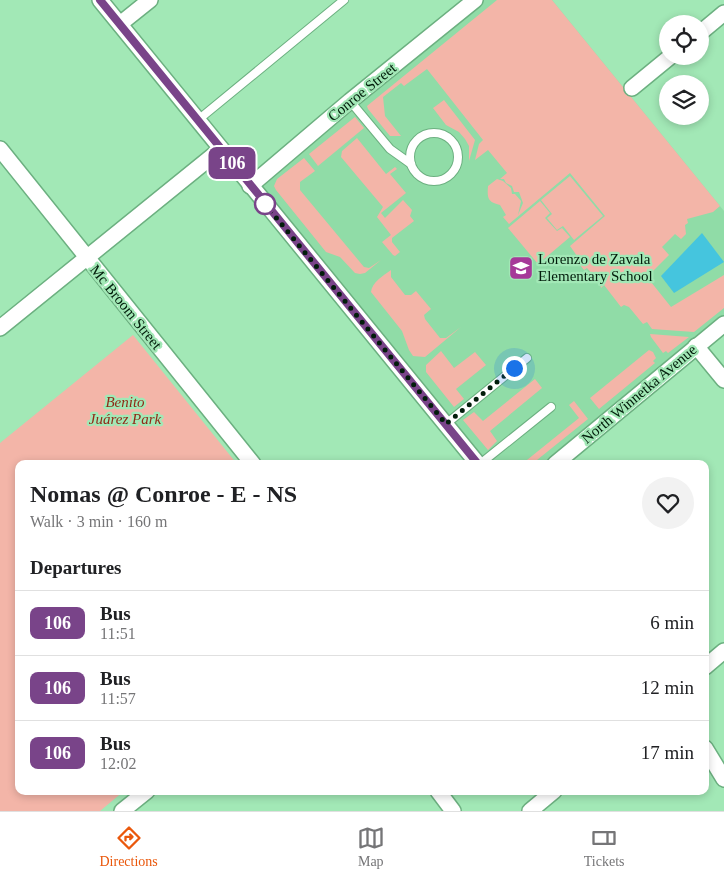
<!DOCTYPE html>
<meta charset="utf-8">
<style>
:root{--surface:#fff;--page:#f2f2f2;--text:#202124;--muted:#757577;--line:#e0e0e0;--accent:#ea580c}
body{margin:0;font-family:Georgia,serif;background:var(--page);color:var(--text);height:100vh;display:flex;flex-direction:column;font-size:19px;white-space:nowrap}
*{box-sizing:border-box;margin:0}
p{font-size:16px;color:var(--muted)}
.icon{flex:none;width:28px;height:28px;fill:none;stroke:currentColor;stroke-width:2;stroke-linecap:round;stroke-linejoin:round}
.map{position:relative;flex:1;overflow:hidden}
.details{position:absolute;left:15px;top:460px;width:694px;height:335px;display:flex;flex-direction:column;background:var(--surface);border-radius:10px;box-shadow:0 2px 8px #0003}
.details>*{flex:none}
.badge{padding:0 10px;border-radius:8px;font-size:18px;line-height:32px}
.tools{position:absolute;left:659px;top:15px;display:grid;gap:10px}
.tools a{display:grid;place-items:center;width:50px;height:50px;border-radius:50%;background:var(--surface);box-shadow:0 2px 8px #0003;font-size:25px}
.you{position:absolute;width:25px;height:25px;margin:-12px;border:4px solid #fff;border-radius:50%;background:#1a73e8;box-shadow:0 0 0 8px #1a73e833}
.map>.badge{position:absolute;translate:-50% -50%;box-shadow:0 0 0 2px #fff}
h2{padding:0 15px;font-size:19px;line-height:45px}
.round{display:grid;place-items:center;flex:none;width:52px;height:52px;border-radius:26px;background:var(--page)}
.summary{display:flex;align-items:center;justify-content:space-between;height:85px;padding:0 15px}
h1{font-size:24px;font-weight:600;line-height:38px}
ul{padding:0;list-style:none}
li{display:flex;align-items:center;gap:15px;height:65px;padding:0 15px;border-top:1px solid var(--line)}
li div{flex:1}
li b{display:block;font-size:19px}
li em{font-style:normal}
li .badge{min-width:55px;font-weight:700;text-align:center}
.menu{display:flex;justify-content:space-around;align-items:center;height:70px;border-top:1px solid var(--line);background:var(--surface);font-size:14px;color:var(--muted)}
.menu a{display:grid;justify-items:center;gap:2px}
.menu .current{color:var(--accent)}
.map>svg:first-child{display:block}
</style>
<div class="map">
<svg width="724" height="811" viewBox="0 0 724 811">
<rect width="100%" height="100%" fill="#a2e8b6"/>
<path fill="#90dca7" d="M476,0h76l172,211v114l-169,139h-77l-228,-278z"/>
<g fill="#f3b5a8">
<path d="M497,0h55l168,206 -7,6 -26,7 1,4 -3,2 1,9 -5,5 -6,-5 -13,13 7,8 -22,22 24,30 53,-32v33l-30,24 -42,-3 -5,-7 -4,2 -14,-17 -5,-2 -3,2 -17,-22 -3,3 -1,-5 -13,-15 -3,2 -4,-5 2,-2 -12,-17 35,-30 -35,-43 -61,51 -6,-7 3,-2 -6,-10c-12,-3 -13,-6 -12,-19l9,-7 6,2 8,7 1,6h3l6,7 -3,14 5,-12 -4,-11h-5l-2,-6 -6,-3 -2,-4h-4l7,-6 -19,-23 -13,10 4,-16 4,-4 -56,-71 -23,17 -3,-3 -18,14 2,19 16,20h-11l-22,-27 -1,-3z"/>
<path d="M444,100l31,40 -6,21v-15l-4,-7 -6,-7 -13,-7 -13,-17z"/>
<path d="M355,117l9,11 -46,38 -9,-12z"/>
<path d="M357,138l29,36 9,-7 2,2 -7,5 16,19 -25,20 4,5 18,-18 9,10 -2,6 4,5 -22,17v4l8,10 -5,4 -2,-1 -11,-13 9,-7 -14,-18 6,-10 -42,-50 1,-6z"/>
<path d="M304,158l11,13 -15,11v8l64,77 5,1 12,-8 -16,13 -5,1 -5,-1 -15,-16 -14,-5 -50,-62 -2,-4 3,-7z"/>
<path d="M570,176l33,40 -29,24 -11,-14 -6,4 -10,-12 5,-4 -11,-14z"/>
<path d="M540,201l10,12 -5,5 12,13 5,-3 8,9 -32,27 -30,-36z"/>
<path d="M391,270v7l14,18h6l5,-4 15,18 -7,6 1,4 15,19h6l15,-11 -36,30 -12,-1 -4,-6 -7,-19 -31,-39c1,-10 12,-16 20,-22z"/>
<path d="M650,334l39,3 -21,16 -2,-2 -3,2 -12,-16z"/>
<path d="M133,335l104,129h-218v327h105l-24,20h-100v-368z"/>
<path d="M649,350l4,2 3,6 -3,3 2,2 -56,46 -9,-11z"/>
<path d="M441,351l13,17 21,-16 11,13 -30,24 8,10 -10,8 -28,-35v-7z"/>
<path d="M535,379l7,9 -52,43 7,10 -9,9 -25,-30 11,-8 9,9z"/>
<path d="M574,401l14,18 -56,45h-10l57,-46 -10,-13z"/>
</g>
<path fill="#45c5de" d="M702,233l22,29 -50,31 -13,-17z"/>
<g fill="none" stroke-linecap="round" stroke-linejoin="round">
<defs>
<g id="lane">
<path d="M350,101l40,48 21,15"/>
<path d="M198,120l146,-120"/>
<circle cx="434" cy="157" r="24"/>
<path d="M446,424l81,-66"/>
<path d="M480,464l71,-57"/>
</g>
<g id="street">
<path d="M100,0l378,464"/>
<path d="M120,24l30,-24"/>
<path d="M700,33l24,-20"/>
<path d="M632,88l39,-32"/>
<path d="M0,149l253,315"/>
<path d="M250,186l100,-85 125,-101"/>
<path d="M0,328l221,-179"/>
<path d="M696,346l28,34"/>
<path d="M555,464l169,-140"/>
<path d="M705,667l19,-16"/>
<path d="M705,748l19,31"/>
<path d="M438,791l15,20"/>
<path d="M122,811l25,-20"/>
<path d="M530,811l24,-20"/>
</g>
</defs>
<use href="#lane" stroke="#6cb080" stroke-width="10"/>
<use href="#street" stroke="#6cb080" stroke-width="18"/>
<use href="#lane" stroke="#fff" stroke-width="8"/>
<use href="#street" stroke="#fff" stroke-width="15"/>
</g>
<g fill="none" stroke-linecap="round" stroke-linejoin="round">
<defs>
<path id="line" d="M100,0l378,464"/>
</defs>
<use href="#line" stroke="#fff" stroke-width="11"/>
<use href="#line" stroke="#794489" stroke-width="8"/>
<path stroke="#021d0b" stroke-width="5" stroke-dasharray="0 9" d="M265,204l181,220 68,-56"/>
</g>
<defs>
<symbol id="school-square" viewBox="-11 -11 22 22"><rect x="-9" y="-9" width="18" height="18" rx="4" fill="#a63999" stroke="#a2e8b6"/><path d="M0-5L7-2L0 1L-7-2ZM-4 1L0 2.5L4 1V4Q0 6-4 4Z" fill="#fff"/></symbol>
</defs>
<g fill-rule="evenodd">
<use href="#school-square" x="507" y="254" width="28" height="28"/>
</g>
<circle fill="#fff" stroke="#794489" stroke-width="2.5" cx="265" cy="204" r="10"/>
<g text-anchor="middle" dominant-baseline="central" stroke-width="4.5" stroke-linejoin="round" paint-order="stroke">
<g font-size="15" fill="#021d0b" stroke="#a2e8b6">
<text transform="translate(362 92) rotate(-39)">Conroe Street</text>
<text transform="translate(126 307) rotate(51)">Mc Broom Street</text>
<text transform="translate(639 394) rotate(-40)">North Winnetka Avenue</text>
</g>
<g font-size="15" fill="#021d0b" stroke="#a2e8b6" text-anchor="start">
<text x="538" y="259">Lorenzo de Zavala<tspan x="538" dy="17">Elementary School</tspan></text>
</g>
<g font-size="15" font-style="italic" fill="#8f2a17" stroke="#a2e8b6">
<text x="125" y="402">Benito<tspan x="125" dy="17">Juárez Park</tspan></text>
</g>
</g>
</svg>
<div class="tools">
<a><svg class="icon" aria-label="locate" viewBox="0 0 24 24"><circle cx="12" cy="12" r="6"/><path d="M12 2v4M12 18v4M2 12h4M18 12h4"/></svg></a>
<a><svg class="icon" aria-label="layers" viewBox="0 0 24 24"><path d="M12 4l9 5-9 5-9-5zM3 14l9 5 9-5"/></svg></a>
</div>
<div class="you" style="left:514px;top:368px"></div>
<b class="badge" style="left:232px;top:163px;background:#794489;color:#fff">106</b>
<section class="details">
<div class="summary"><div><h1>Nomas @ Conroe - E - NS</h1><p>Walk · 3 min · 160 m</p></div><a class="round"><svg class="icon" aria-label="heart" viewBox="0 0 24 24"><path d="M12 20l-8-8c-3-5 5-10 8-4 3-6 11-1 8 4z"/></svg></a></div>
<h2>Departures</h2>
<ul>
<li><span class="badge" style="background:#794489;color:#fff">106</span><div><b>Bus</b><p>11:51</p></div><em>6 min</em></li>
<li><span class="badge" style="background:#794489;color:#fff">106</span><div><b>Bus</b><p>11:57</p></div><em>12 min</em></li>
<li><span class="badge" style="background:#794489;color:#fff">106</span><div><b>Bus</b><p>12:02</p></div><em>17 min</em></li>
</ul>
</section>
</div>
<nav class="menu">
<a class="current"><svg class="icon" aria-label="directions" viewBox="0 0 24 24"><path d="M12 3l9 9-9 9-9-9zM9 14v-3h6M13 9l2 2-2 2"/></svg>Directions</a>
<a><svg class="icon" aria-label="map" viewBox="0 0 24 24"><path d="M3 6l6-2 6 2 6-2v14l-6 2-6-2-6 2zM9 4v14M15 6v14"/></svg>Map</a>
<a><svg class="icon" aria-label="tickets" viewBox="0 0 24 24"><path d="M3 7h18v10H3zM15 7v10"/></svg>Tickets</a>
</nav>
